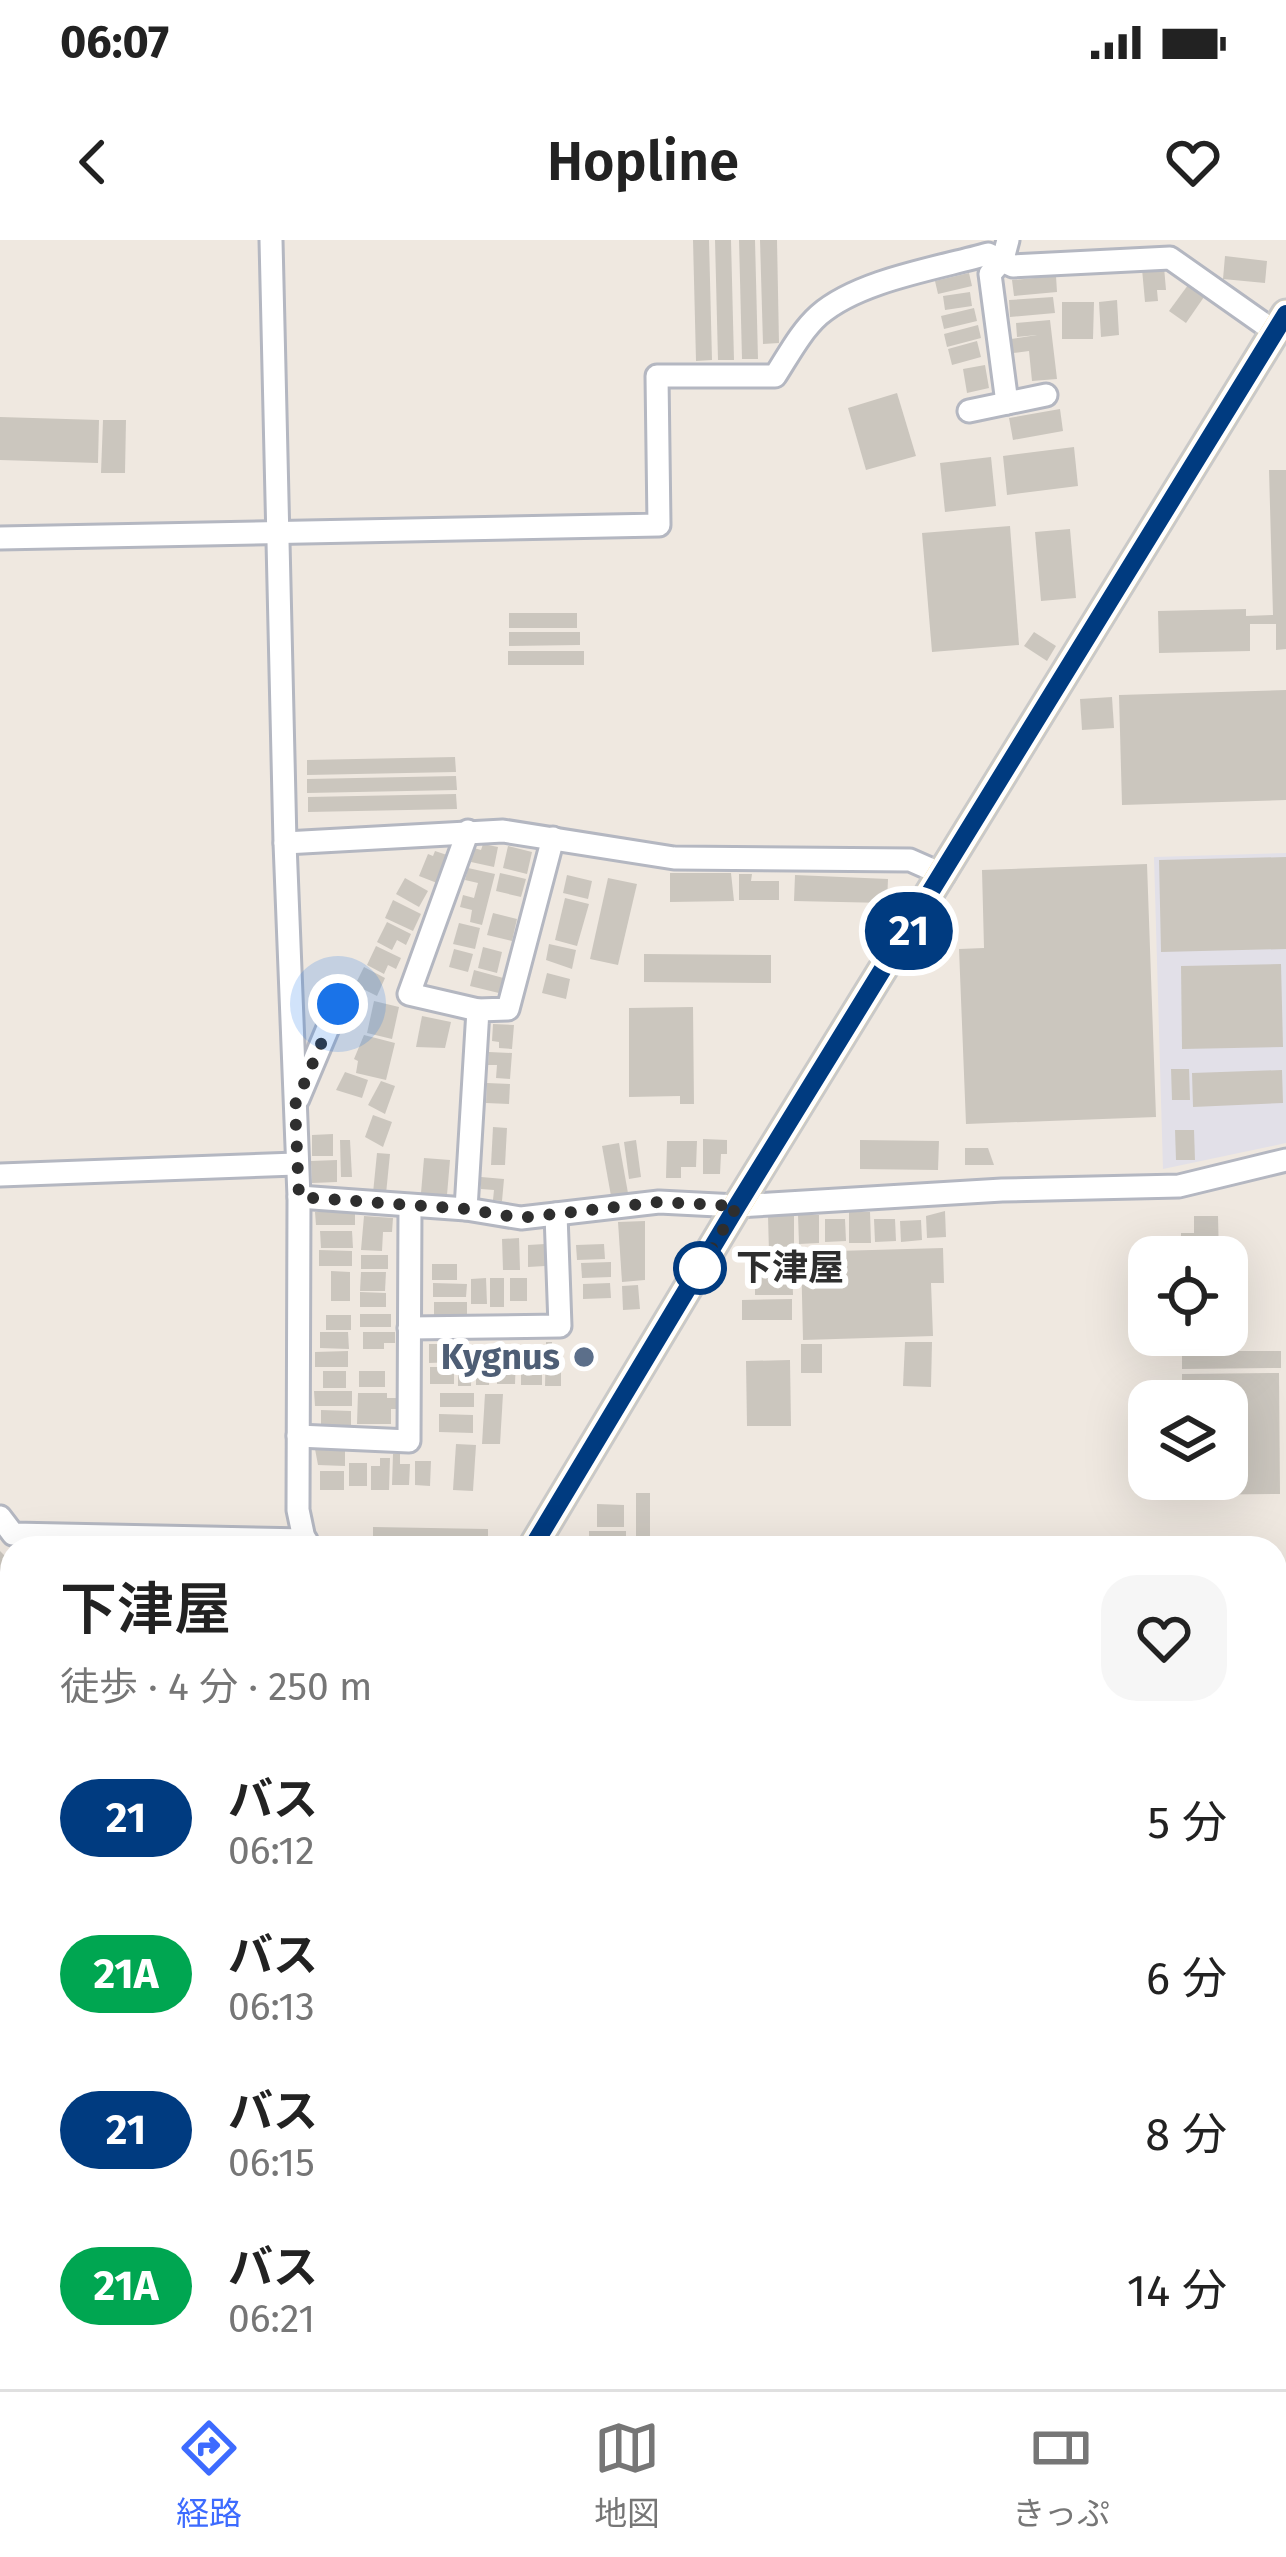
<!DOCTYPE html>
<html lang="ja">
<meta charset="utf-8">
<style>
:root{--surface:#fff;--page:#f6f6f6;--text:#222;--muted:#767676;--line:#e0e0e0;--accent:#3d6bff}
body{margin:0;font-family:"Fira Sans","Noto Sans JP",sans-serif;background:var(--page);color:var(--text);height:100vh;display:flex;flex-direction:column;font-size:45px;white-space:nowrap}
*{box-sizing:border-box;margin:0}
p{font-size:39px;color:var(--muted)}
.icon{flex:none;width:66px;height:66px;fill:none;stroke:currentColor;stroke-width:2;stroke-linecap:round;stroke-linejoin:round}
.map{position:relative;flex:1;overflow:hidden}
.side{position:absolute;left:0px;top:1296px;width:1287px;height:855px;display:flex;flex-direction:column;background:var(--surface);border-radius:36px 36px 0 0;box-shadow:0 12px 48px #0002}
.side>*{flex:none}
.badge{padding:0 24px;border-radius:39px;font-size:42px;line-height:78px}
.controls{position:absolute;left:1128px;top:996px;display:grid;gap:24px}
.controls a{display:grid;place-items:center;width:120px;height:120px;border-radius:24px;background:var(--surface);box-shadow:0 12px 48px #0002;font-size:60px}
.you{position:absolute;width:60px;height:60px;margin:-30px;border:9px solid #fff;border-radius:50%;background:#1a73e8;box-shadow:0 0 0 18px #1a73e833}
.map>.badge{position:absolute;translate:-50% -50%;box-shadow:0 0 0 6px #fff}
.round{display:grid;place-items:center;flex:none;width:126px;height:126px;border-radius:36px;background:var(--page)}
.head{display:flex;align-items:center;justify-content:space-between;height:204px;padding:0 60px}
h1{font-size:57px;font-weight:600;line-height:90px}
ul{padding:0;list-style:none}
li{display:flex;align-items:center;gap:36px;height:156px;padding:0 60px}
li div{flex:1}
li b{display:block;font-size:45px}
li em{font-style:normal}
li .badge{min-width:132px;font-weight:700;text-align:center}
.status{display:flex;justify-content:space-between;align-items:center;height:84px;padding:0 60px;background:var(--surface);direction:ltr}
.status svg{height:33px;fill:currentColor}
header{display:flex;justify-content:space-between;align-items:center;height:156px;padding:0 60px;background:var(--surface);font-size:54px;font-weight:600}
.tabs{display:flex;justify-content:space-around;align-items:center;height:168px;border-top:3px solid var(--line);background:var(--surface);font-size:33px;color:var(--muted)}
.tabs a{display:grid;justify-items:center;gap:6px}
.tabs .current{color:var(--accent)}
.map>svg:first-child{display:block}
</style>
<div class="status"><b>06:07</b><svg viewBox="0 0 49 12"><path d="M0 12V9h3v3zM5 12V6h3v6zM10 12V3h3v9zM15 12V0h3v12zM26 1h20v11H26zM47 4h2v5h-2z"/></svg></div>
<header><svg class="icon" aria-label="back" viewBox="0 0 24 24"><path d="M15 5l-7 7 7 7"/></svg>Hopline<svg class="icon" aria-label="heart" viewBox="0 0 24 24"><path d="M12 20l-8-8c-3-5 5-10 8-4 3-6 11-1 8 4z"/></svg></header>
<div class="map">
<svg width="1286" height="2149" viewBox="0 0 1286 2149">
<rect width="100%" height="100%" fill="#efe8e0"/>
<path fill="#e2e0e8" d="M1286,613v290l-123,26 -9,-312z"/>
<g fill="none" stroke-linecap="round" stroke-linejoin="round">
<g stroke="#6fd8f5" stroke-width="6">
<path d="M1275,1379l11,-11"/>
<path d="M514,2149l10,-10"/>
</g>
</g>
<g fill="#cbc6be">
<path d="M693,0h16l3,120 -16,1z"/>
<path d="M715,0h16l3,120h-16z"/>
<path d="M739,0h16l3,119h-16z"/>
<path d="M760,0h17l2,103 -16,1z"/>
<path d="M1225,16l42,5 -2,22 -42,-4z"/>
<path d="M1164,27l2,23h-9l1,11 -13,1 -3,-33z"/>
<path d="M969,33l3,13 -34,8 -3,-13z"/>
<path d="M1056,36l1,16 -43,4 -2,-16z"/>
<path d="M1188,45l16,12 -18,26 -17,-12z"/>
<path d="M970,52l2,14 -27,4 -2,-14z"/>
<path d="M1053,57l2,16 -45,4 -1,-17z"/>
<path d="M1117,60l2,35 -18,2 -2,-35z"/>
<path d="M1062,62h32l-1,37h-31z"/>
<path d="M974,68l3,13 -33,8 -3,-13z"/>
<path d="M1050,80l7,59 -25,2 -3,-30 -16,2 -2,-14 26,-4 -20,2 -1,-14z"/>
<path d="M978,85l3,13 -34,9 -3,-13z"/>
<path d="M977,101l4,16 -29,8 -4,-16z"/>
<path d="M985,125l4,23 -22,5 -4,-24z"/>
<path d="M897,153l19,63 -50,14 -18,-62z"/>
<path d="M1060,169l3,22 -50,9 -4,-22z"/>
<path d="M0,177l99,3 -1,43 -98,-3z"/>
<path d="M103,180h23l-1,53h-24z"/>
<path d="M1074,207l4,39 -71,9 -4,-39z"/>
<path d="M991,217l5,49 -51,6 -5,-49z"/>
<path d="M1269,230h17v179l-10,1v-26h-26v27l-91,2 -1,-42 88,-2v7l27,-1z"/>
<path d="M1010,286l9,119 -87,7 -10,-119z"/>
<path d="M1070,289l6,69 -35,3 -6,-69z"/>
<rect x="509" y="373" width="68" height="15"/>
<path d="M509,392h71v13l-71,1z"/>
<path d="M1034,392l22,14 -9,15 -23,-15z"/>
<rect x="508" y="411" width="76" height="14"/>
<path d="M1286,450v110l-164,5 -3,-110z"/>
<path d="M1112,457l2,31 -32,2 -2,-31z"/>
<path d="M455,517l1,15 -149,3v-15z"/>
<path d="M456,536l1,14 -150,3v-14z"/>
<path d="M456,554l1,15 -149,3v-15z"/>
<path d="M483,604l15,3 -4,20 -23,-5 3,-14 7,2z"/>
<path d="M508,606l24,6 -5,22 -24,-6z"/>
<path d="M435,611l12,4 -10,28 -18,-7 9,-22 5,2z"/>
<path d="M1286,617v92l-125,3 -2,-92z"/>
<path d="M1147,624l9,253 -190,7 -7,-175 25,-1 -2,-78z"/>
<path d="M468,628l27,6 -13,51 -12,-3 2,-12 -12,-3 3,-12 11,3 4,-15 -13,-3z"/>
<path d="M500,633l26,6 -5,18 -25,-6z"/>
<path d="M670,633h61l3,28 -64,1z"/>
<path d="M739,634h13l-1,7h28v19h-40z"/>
<path d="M567,635l25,6 -4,18 -25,-6z"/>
<path d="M795,635l93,4 -1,24 -93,-2z"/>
<path d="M405,638l23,13 -9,16 -23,-13z"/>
<path d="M608,638l29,6 -19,81 -28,-6z"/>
<path d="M565,658l24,6 -12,42 -22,-6z"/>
<path d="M393,660l28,14 -8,17 -28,-13z"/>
<path d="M493,673l24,6 -5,22 -25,-6z"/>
<path d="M387,682l24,12 -5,11 -9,-5 -5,10 -15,-8z"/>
<path d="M459,683l21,5 -5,21 -22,-5z"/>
<path d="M549,704l27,6 -4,19 -26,-9z"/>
<path d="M376,706l25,12 -5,11 -8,-4 -4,9 -17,-9z"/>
<path d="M483,707l19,5 -5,21 -19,-5z"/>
<path d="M454,709l19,5 -5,18 -19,-5z"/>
<path d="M644,714l127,1v28l-127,-1z"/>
<path d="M1281,724l2,83 -101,2 -1,-83z"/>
<path d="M364,727l21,11 -8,18 -22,-11z"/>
<path d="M474,730l33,9 -4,15 -33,-8z"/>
<path d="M547,733l23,6 -4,20 -24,-6z"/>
<path d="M374,761l25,6 -7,32 -25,-6z"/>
<path d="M693,767l1,97h-14v-8l-51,1v-89z"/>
<path d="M422,776l29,6 -6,26 -29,-1z"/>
<path d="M493,784l21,1 -2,24 -13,-1v-6l-7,-1z"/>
<path d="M364,795l31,8 -9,37 -30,-7 2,-12 -4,-2z"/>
<path d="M489,812l23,1 -2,26 -14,-1 1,-13h-9z"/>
<path d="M1171,829h18l1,31h-18z"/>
<path d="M1282,830l1,33 -90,4 -1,-34z"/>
<path d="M345,832l23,8 -6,18 -26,-8z"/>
<path d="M381,841l14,5 -10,28 -17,-9z"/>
<path d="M487,843l23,1 -1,20 -23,-1z"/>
<path d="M373,875l19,7 -9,25 -18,-10z"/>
<path d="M493,887l14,1 -2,37h-14z"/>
<path d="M1175,890h19l1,30h-19z"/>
<path d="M333,894v22h-21v-21z"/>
<path d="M703,899l24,1v14h-6l-1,20h-17z"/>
<path d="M340,900h10l2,37h-11z"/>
<path d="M636,900l5,37 -12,2 -5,-37z"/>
<path d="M860,900l79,1 -1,29 -78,-1z"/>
<path d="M667,901h30l-1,26h-15v11h-15z"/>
<path d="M619,903l9,50 -17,3 -9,-50z"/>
<path d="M965,908h23l6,17h-29z"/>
<path d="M377,913l13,1 -4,40 -13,-1z"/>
<path d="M424,918l26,2 -3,35 -26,-2z"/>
<path d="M337,920v22l-25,1 -1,-22z"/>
<path d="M481,937l23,2 -2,22 -9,-1 1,-10 -13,-1z"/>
<path d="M945,971l1,26 -19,1 -1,-22z"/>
<path d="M315,972h40v13h-39z"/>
<path d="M849,972h21l1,31h-22z"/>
<path d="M798,975h21v28l-20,1z"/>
<path d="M364,976l29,2 -1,14h-9l-1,19 -21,-1z"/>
<path d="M768,976h26v37h-25z"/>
<path d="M1194,976h24l1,41h-38v-24h13z"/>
<path d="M825,979h20l1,22 -21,1z"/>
<path d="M874,979h21l1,22 -21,1z"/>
<path d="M921,980l1,20 -21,2 -1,-21z"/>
<path d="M645,981v59l-23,2 -4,-60z"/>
<path d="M320,991h32l1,17h-32z"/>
<path d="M519,998l1,32h-17l-1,-31z"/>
<path d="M545,1004v22l-17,1v-22z"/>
<path d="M604,1004l1,15 -28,1 -1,-15z"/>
<path d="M943,1008l1,35h-13l2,53 -130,4 -2,-88z"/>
<path d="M319,1010l33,1v15h-33z"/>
<rect x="361" y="1015" width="27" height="14"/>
<path d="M611,1022v15l-29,1 -1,-15z"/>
<path d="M755,1022l37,1 1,32h-38z"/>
<rect x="432" y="1024" width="25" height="16"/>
<path d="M331,1031l19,1v29h-19z"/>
<path d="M361,1032h25l-1,19h-25z"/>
<path d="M486,1038l1,26h-16v-25z"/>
<rect x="490" y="1038" width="14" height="29"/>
<rect x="510" y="1038" width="17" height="23"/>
<path d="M433,1043l34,1 -1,13h-33z"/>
<path d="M610,1043l1,15 -28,1v-15z"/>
<path d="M638,1045l2,24 -17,1 -1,-24z"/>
<path d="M360,1052l26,1v14h-26z"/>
<path d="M792,1059v21h-50v-20z"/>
<rect x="434" y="1062" width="33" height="16"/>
<rect x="360" y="1074" width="31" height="13"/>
<rect x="326" y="1075" width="25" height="15"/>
<path d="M320,1092h28l1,17 -29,-1z"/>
<path d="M363,1092h32v11h-11v6h-21z"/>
<path d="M1182,1095h37v16h62v17l-99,1z"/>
<path d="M546,1102h6v13h9v31h-16z"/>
<path d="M905,1102h27l-1,45 -28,-1z"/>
<path d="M429,1104h25v18l-25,1z"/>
<rect x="801" y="1104" width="21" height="29"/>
<path d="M348,1111v16h-33v-15z"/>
<path d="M458,1113h14l-1,33h-13z"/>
<path d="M497,1115l19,1 -1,28h-18z"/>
<path d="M476,1116h14l-1,29h-13z"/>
<rect x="521" y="1116" width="21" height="29"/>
<path d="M790,1120l1,66h-44l-1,-65z"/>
<rect x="430" y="1127" width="24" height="17"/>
<rect x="323" y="1131" width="23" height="17"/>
<rect x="359" y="1131" width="26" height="16"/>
<path d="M1279,1133l1,121 -97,1v-16h44v-78h-45v-27z"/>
<path d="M314,1151h38v15h-37z"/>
<path d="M358,1153h29v5h11v11h-7v15h-34z"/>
<rect x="440" y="1153" width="34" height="14"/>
<path d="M485,1154h18l-3,50h-18z"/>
<path d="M321,1170l30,1v17l-30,-1z"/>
<path d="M439,1174l34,1v18l-34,-1z"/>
<path d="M456,1204l20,1 -3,46 -20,-1z"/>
<path d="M315,1209l30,1v16l-27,-1z"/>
<path d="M393,1214h7v10h10l-1,21h-17z"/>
<path d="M380,1218h10l-1,32h-18v-24h9z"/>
<path d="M415,1221h16l-1,25 -15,-1z"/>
<rect x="349" y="1223" width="18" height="23"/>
<rect x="320" y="1231" width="24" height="19"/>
<rect x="636" y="1253" width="14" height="55"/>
<path d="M597,1264l27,1v22h-27z"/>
<path d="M373,1287l115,2v19h-115z"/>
<rect x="589" y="1291" width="37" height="17"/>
<path d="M1204,1301v7h-195v-4z"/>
<path d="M889,1302l1,6h-84v-4z"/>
<path d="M0,1311l12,12v38l-12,-11z"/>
<path d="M1275,1707h7l1,133h-8z"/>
<path d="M1275,2050h11v99h-44v-10h33z"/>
<rect x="273" y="2139" width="63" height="10"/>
<path d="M363,2139h124l-11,10h-112z"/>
<path d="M670,2139h41v10h-40z"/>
<path d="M737,2139h60l1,10h-61z"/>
<path d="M803,2139h55v10h-54z"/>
<path d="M964,2139h54v10h-53z"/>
<path d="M1189,2139h47v10h-46z"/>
</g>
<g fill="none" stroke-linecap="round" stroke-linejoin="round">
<defs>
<g id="minor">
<path d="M271,0l14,603 14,354 -1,313 8,38"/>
<path d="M1007,163l-17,-129 13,-15 5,-19"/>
<path d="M969,171l77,-16"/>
<path d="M0,298l659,-13 -2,-149h118c13,-20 26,-45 44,-61 40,-35 120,-47 169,-61l25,12 157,-8 105,74"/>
<path d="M468,591l-59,163 69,16"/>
<path d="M285,603l218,-12 171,27 236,2 34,15"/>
<path d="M298,859l40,-95"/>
<path d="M0,935l296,-11"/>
<path d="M299,957l167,12 55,9 138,-16 78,4 265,-16 177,-4 107,-26"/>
<path d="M466,969l12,-199 30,-1 45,-171"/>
<path d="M409,1088l151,-2 -4,-112"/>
<path d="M298,1196l111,5 1,-235"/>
<path d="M0,1277l13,17 293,6"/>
<path d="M1275,1362l11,-11"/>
<path d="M0,1392h12"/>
<path d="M0,1501l12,-38"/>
<path d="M1275,1524h11"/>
<path d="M0,1587l7,35 5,5"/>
<path d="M0,1658l12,21v24"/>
<path d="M1275,1869h11"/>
<path d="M11,2149l1,-21"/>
<path d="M498,2149l10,-10"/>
</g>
<g id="major">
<path d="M532,1308l205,-342 549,-892"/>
<path d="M42,2149l5,-10"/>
</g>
</defs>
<use href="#minor" stroke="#b4b7c1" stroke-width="27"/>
<use href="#major" stroke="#c9c9c9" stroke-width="33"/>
<use href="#minor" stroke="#fff" stroke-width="21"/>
<use href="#major" stroke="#f8cc5c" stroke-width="27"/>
</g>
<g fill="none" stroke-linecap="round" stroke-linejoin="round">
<defs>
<path id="line" d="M532,1308l205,-342 549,-892"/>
</defs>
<use href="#line" stroke="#fff" stroke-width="27"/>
<use href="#line" stroke="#003b80" stroke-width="18"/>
<path stroke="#2e2e2e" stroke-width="12" stroke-dasharray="0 21.6" d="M338,764l-43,101 4,92 167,12 54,9 139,-16 78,4 -45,76 8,-14"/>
</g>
<circle fill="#fff" stroke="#003b80" stroke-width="6" cx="700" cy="1028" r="24"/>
<circle fill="#5c6f8a" stroke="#fff" stroke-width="4.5" cx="584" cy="1117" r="12"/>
<g text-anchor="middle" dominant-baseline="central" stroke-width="12" stroke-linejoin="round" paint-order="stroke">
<g font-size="36" font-weight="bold" fill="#2e2e2e" stroke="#fff" text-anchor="start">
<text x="736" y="1028">下津屋</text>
</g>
<g font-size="36" font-weight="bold" fill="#4e5e75" stroke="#fff" text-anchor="end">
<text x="560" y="1117">Kygnus</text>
</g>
</g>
</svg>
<div class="controls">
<a><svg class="icon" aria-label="locate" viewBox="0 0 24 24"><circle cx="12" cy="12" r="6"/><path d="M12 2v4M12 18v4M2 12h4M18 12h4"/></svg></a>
<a><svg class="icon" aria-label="layers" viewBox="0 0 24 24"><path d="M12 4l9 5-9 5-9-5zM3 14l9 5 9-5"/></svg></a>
</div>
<div class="you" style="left:338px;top:764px"></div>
<b class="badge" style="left:909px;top:691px;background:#003b80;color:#fff">21</b>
<section class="side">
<div class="head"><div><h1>下津屋</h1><p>徒歩 · 4 分 · 250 m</p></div><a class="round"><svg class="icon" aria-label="heart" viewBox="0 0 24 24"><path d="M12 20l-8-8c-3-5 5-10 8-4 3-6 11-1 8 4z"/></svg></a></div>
<ul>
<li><span class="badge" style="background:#003b80;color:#fff">21</span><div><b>バス</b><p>06:12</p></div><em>5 分</em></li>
<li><span class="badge" style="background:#00a651;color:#fff">21A</span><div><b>バス</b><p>06:13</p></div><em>6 分</em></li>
<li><span class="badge" style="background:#003b80;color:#fff">21</span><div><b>バス</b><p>06:15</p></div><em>8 分</em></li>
<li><span class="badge" style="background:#00a651;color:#fff">21A</span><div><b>バス</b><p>06:21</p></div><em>14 分</em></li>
</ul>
</section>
</div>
<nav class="tabs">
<a class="current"><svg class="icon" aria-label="directions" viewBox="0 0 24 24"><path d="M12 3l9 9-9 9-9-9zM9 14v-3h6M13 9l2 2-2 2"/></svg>経路</a>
<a><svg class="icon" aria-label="map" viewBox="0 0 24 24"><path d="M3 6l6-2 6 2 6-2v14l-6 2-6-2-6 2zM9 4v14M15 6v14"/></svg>地図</a>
<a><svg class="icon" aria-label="tickets" viewBox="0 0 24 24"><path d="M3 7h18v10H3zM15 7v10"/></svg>きっぷ</a>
</nav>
